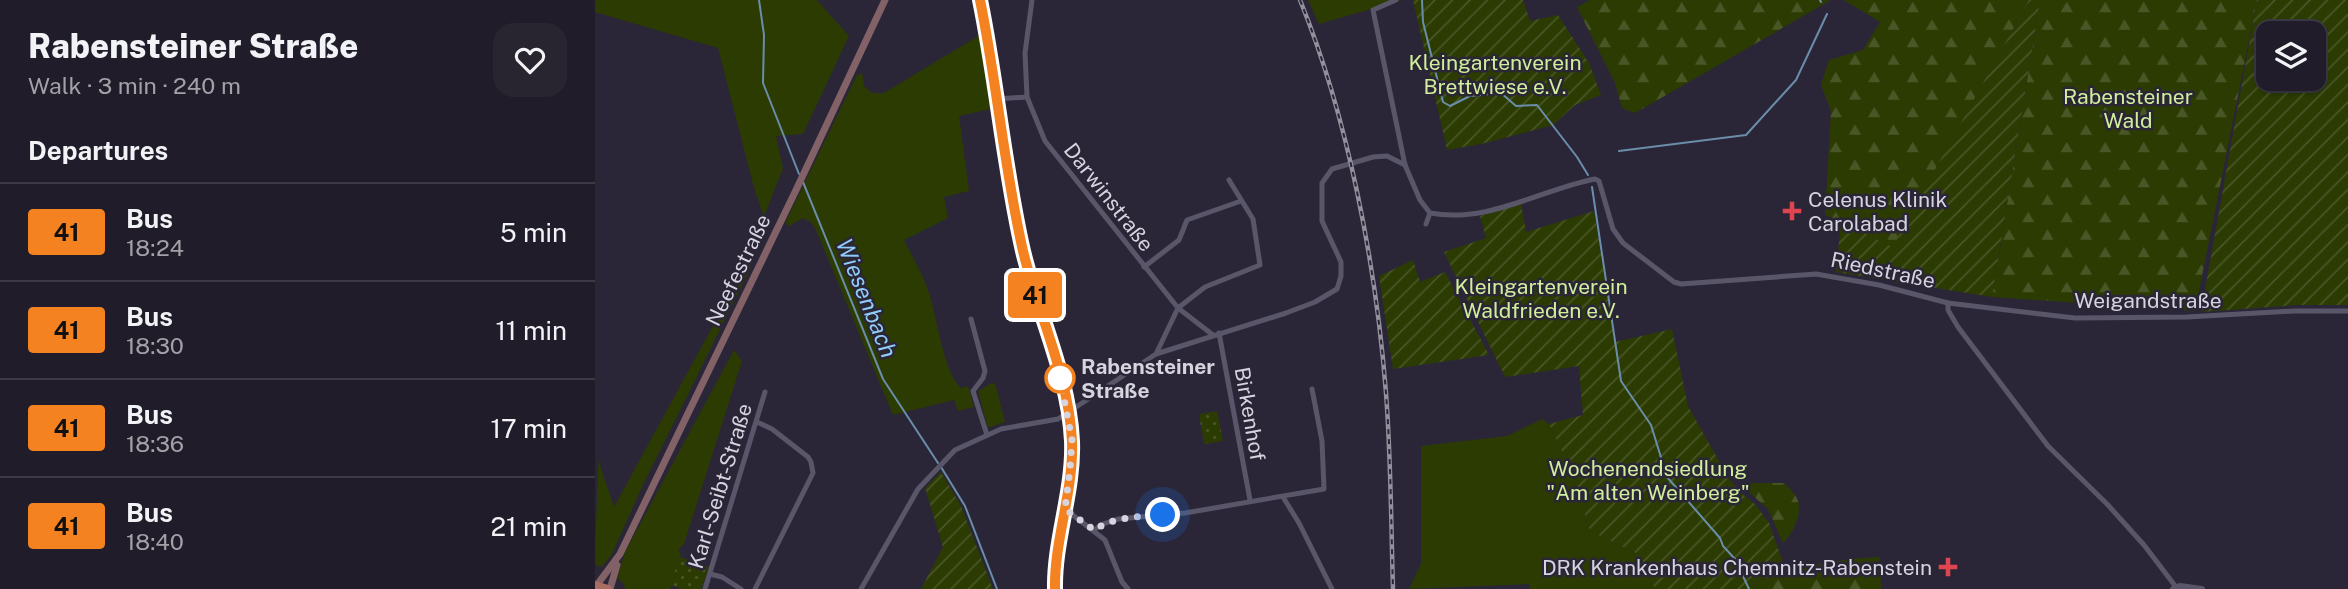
<!DOCTYPE html>
<meta charset="utf-8">
<style>
:root{--surface:#201c29;--page:#282531;--text:#f1f3f6;--muted:#a2a1a8;--line:#3d3a46}
body{margin:0;font-family:"Public Sans",sans-serif;background:var(--page);color:var(--text);height:100vh;display:flex;flex-direction:column;font-size:26px;white-space:nowrap}
*{box-sizing:border-box;margin:0}
p{font-size:23px;color:var(--muted)}
.icon{flex:none;width:38px;height:38px;fill:none;stroke:currentColor;stroke-width:2;stroke-linecap:round;stroke-linejoin:round}
.map{position:relative;flex:1;overflow:hidden}
.sheet{display:flex;flex-direction:column;background:var(--surface);width:595px}
.sheet>*{flex:none}
.badge{padding:0 14px;border-radius:5px;font-size:24px;line-height:46px}
.buttons{position:absolute;left:1661px;top:21px;display:grid;gap:14px}
.buttons a{display:grid;place-items:center;width:70px;height:70px;border-radius:14px;background:var(--surface);box-shadow:0 2px 5px #0004,0 0 0 2px var(--line);font-size:35px}
.you{position:absolute;width:35px;height:35px;margin:-18px;border:5px solid #fff;border-radius:50%;background:#1a73e8;box-shadow:0 0 0 10px #1a73e833}
.map>.badge{position:absolute;translate:-50% -50%;box-shadow:0 0 0 4px #fff}
h2{padding:0 28px;font-size:26px;line-height:63px}
.round{display:grid;place-items:center;flex:none;width:74px;height:74px;border-radius:21px;background:var(--page)}
.headline{display:flex;align-items:center;justify-content:space-between;height:119px;padding:0 28px}
h1{font-size:33px;font-weight:800;line-height:52px}
ul{padding:0;list-style:none}
li{display:flex;align-items:center;gap:21px;height:98px;padding:0 28px;border-top:2px solid var(--line)}
li div{flex:1}
li b{display:block;font-size:26px}
li em{font-style:normal}
li .badge{min-width:77px;font-weight:700;text-align:center}
main{display:flex;flex:1;min-height:0}
.map>svg:first-child{display:block}
</style>
<main>
<section class="sheet">
<div class="headline"><div><h1>Rabensteiner Straße</h1><p>Walk · 3 min · 240 m</p></div><a class="round"><svg class="icon" aria-label="heart" viewBox="0 0 24 24"><path d="M12 20l-8-8c-3-5 5-10 8-4 3-6 11-1 8 4z"/></svg></a></div>
<h2>Departures</h2>
<ul>
<li><span class="badge" style="background:#f58220;color:#111">41</span><div><b>Bus</b><p>18:24</p></div><em>5 min</em></li>
<li><span class="badge" style="background:#f58220;color:#111">41</span><div><b>Bus</b><p>18:30</p></div><em>11 min</em></li>
<li><span class="badge" style="background:#f58220;color:#111">41</span><div><b>Bus</b><p>18:36</p></div><em>17 min</em></li>
<li><span class="badge" style="background:#f58220;color:#111">41</span><div><b>Bus</b><p>18:40</p></div><em>21 min</em></li>
</ul>
</section>
<div class="map">
<svg width="1753" height="589" viewBox="0 0 1753 589">
<defs>
<pattern id="forest-firs" width="22" height="20" patternUnits="userSpaceOnUse" patternTransform="scale(1.75)"><rect width="22" height="20" fill="#2b3b02"/><path d="M5 1l3.5 6h-7zM16 11l3.5 6h-7z" fill="#495626"/></pattern>
<pattern id="park-dots" width="8" height="8" patternUnits="userSpaceOnUse" patternTransform="scale(1.75)"><rect width="8" height="8" fill="#2b3b02"/><path d="M2 2h.1M6 6h.1" fill="none" stroke="#495626" stroke-width="1.8" stroke-linecap="round"/></pattern>
<pattern id="garden-furrows" width="10" height="10" patternUnits="userSpaceOnUse" patternTransform="scale(1.75)"><rect width="10" height="10" fill="#2b3b02"/><path d="M-1 1l2-2M0 10L10 0M9 11l2-2" fill="none" stroke="#495626"/></pattern>
</defs>
<rect width="100%" height="100%" fill="#2b2637"/>
<g fill="#2b3b02">
<path d="M0,0h222l32,36 -46,98 -27,2 7,32 -19,49 -10,-29 -36,-140 -123,-36z"/>
<path d="M379,0h2l8,32 9,74 -2,3 -32,7 10,75 -25,6 4,21 -44,22c8,16 18,33 24,50 9,25 15,82 33,98l7,-2 6,21 -16,4 -4,-11 -61,15 -77,-185 -5,-8 -8,-4 -14,8 -4,-3 72,-148 5,-2 2,13 8,7h12l96,-58v-10z"/>
<path d="M713,0h94l-83,24z"/>
<path d="M153,262l3,5 -109,220 -30,67 -10,13 -7,-3c0,-35 3,-69 3,-104l16,47z"/>
<path d="M139,350l8,11 -58,183 -6,6 3,3 -11,36h-45l-1,-5 -7,-6 8,-26z"/>
<path d="M400,383l10,39 -17,6 -10,-37 12,-7z"/>
<path d="M947,419l7,5 23,49 18,58 50,24 15,34h-125l-1,-5 -120,5 12,-25v-118l86,-10z"/>
</g>
<g fill="url(#forest-firs)">
<path d="M995,0h241l-196,113 -13,-5 -7,-25 -38,-76z"/>
<path d="M1249,0h185l-137,248 -51,-27 -16,-6 6,-104 -10,-26 8,-25 34,-10 17,-28z"/>
<path d="M1445,0h217l-62,311 -203,-14z"/>
<path d="M1148,483h41c5,5 12,11 14,18 4,14 -5,33 -15,42l-15,-34 -25,-22z"/>
<path d="M1285,557l1,32h-127l-2,-6c44,-15 81,-24 128,-26z"/>
</g>
<g fill="url(#park-dots)">
<path d="M622,411l6,30 -19,3 -5,-30z"/>
<path d="M85,557l29,10 -8,22h-19l-12,-4z"/>
</g>
<g fill="url(#garden-furrows)" fill-rule="evenodd">
<path d="M818,0h110l7,21 28,-6 31,48 12,32 -26,10 -22,20 -72,19 -34,6z"/>
<path d="M1434,0h11l-48,297 -156,-25 5,-51 51,26z"/>
<path d="M1662,0h91v305h-51l-96,7zM1673,33h45v46h-45z"/>
<path d="M926,204l5,28 68,-21 21,131 57,-13 16,77 41,73 12,14 14,11 14,19 17,48 -34,12 2,6h-99l-15,-34 -50,-24 -18,-58 -23,-49 34,-9 -4,-49 -74,11 -61,-125 42,-14 -6,-22z"/>
<path d="M818,260l7,22 25,-10 44,83 -96,14 -14,-93z"/>
<path d="M346,472l20,34 32,83h-72l22,-42 -18,-59z"/>
</g>
<g fill="none" stroke-linecap="round" stroke-linejoin="round">
<g stroke="#6a8daa" stroke-width="2">
<path d="M164,0l5,35 -1,48 36,91"/>
<path d="M827,0l1,22 20,80 7,4 20,-10 31,-3 15,13 21,-1 40,52 11,18"/>
<path d="M1225,0l1,2"/>
<path d="M1024,151l127,-16 50,-55 31,-66"/>
<path d="M208,182l80,197 55,84"/>
<path d="M997,187l29,194 30,44 16,52 53,61 3,8 12,13 14,30"/>
<path d="M346,467l24,39 32,83"/>
</g>
<g stroke="#5a5669" stroke-width="5">
<path d="M437,0l-7,53 2,44 18,44 133,167 35,27"/>
<path d="M801,0l-23,10 32,155 15,35 10,13c58,11 109,-23 165,-34l4,2 14,48 10,14 51,39 7,2 135,-10 63,11 69,18 127,15 112,-1 107,-6h54"/>
<path d="M401,99l31,-2"/>
<path d="M831,224l4,-11"/>
<path d="M549,267l35,-27 8,-20 54,-19"/>
<path d="M1353,303v7l10,17 90,119 59,58 37,41 32,42"/>
<path d="M376,319l14,52 -2,7 -10,13 14,44"/>
<path d="M624,333l31,167"/>
<path d="M561,354l22,-46 27,-21 55,-22 -7,-46 -24,-39"/>
<path d="M688,497l16,26 33,66"/>
<path d="M470,509l40,31 17,42 6,7"/>
<path d="M499,530l9,-6 15,-5 67,-6 139,-24 -2,-48 -10,-52"/>
<path d="M115,574l12,3 19,12"/>
<path d="M110,589l60,-197"/>
<path d="M160,589l58,-116 -2,-11 -3,-5 -36,-28 -15,-7"/>
<path d="M266,589l57,-100 37,-39 46,-21 57,-10 98,-65 130,-41 29,-11 22,-13 4,-13v-14l-19,-41v-38l10,-14 41,-12 14,-1 18,9"/>
</g>
<path stroke="#5a5669" stroke-width="6" d="M1578,589l7,-3 22,3"/>
<g stroke="#826167" stroke-width="7">
<path d="M385,0c17,83 23,168 43,251 15,63 46,125 49,190 2,50 -18,99 -17,148"/>
<path d="M2,585l23,-31 177,-366 88,-188"/>
<path d="M15,589l7,-24"/>
</g>
<path stroke="#a96d64" stroke-width="8" d="M0,585l13,4"/>
<defs>
<path id="rail" d="M705,0c48,118 76,265 86,393 5,65 5,131 7,196"/>
</defs>
<use href="#rail" stroke="#93909d" stroke-width="4.5"/>
<use href="#rail" stroke="#2b2637" stroke-width="2" stroke-dasharray="5" stroke-linecap="butt"/>
</g>
<g fill="none" stroke-linecap="round" stroke-linejoin="round">
<defs>
<path id="line" d="M385,0c17,83 24,168 43,251 15,63 46,125 49,190 2,50 -18,99 -17,148"/>
</defs>
<use href="#line" stroke="#fff" stroke-width="16"/>
<use href="#line" stroke="#f58220" stroke-width="10"/>
<path stroke="#d6d4df" stroke-width="7" stroke-dasharray="0 12.6" d="M465,378l12,62 -2,30 -5,39 29,21c21,-14 45,-13 69,-15"/>
</g>
<g fill="#e0444e" stroke="#2b2637" stroke-width="2.5">
<path d="M1193.5 200.5h7v7h7v7h-7v7h-7v-7h-7v-7h7z"/>
<path d="M1349.5 556.5h7v7h7v7h-7v7h-7v-7h-7v-7h7z"/>
</g>
<circle fill="#fff" stroke="#f58220" stroke-width="3.5" cx="465" cy="378" r="14"/>
<g text-anchor="middle" dominant-baseline="central" stroke-width="5" stroke-linejoin="round" paint-order="stroke">
<g font-size="21" fill="#d0ee9c" stroke="#2b2637">
<text x="900" y="62">Kleingartenverein<tspan x="900" dy="24">Brettwiese e.V.</tspan></text>
<text x="1533" y="96">Rabensteiner<tspan x="1533" dy="24">Wald</tspan></text>
<text x="946" y="286">Kleingartenverein<tspan x="946" dy="24">Waldfrieden e.V.</tspan></text>
<text x="1053" y="468">Wochenendsiedlung<tspan x="1053" dy="24">"Am alten Weinberg"</tspan></text>
</g>
<g font-size="21" fill="#d6d4df" stroke="#2b2637">
<text transform="translate(514 197) rotate(52)">Darwinstraße</text>
<text transform="translate(143 270) rotate(-64)">Neefestraße</text>
<text transform="translate(1288 270) rotate(12)">Riedstraße</text>
<text x="1553" y="300">Weigandstraße</text>
<text transform="translate(655 414) rotate(80)">Birkenhof</text>
<text transform="translate(125 486) rotate(-73)">Karl-Seibt-Straße</text>
</g>
<g font-size="21" fill="#d6d4df" stroke="#2b2637" text-anchor="start">
<text x="1213" y="199">Celenus Klinik<tspan x="1213" dy="24">Carolabad</tspan></text>
<text x="1337" y="567" text-anchor="end">DRK Krankenhaus Chemnitz-Rabenstein</text>
</g>
<g font-size="21" font-weight="bold" fill="#d6d4df" stroke="#2b2637" text-anchor="start">
<text x="486" y="366">Rabensteiner<tspan x="486" dy="24">Straße</tspan></text>
</g>
<g font-size="23" font-style="italic" fill="#91cdfa" stroke="#2b2637">
<text transform="translate(272 298) rotate(68)">Wiesenbach</text>
</g>
</g>
</svg>
<div class="buttons">
<a><svg class="icon" aria-label="layers" viewBox="0 0 24 24"><path d="M12 4l9 5-9 5-9-5zM3 14l9 5 9-5"/></svg></a>
</div>
<div class="you" style="left:568px;top:515px"></div>
<b class="badge" style="left:440px;top:295px;background:#f58220;color:#111">41</b>
</div>
</main>
